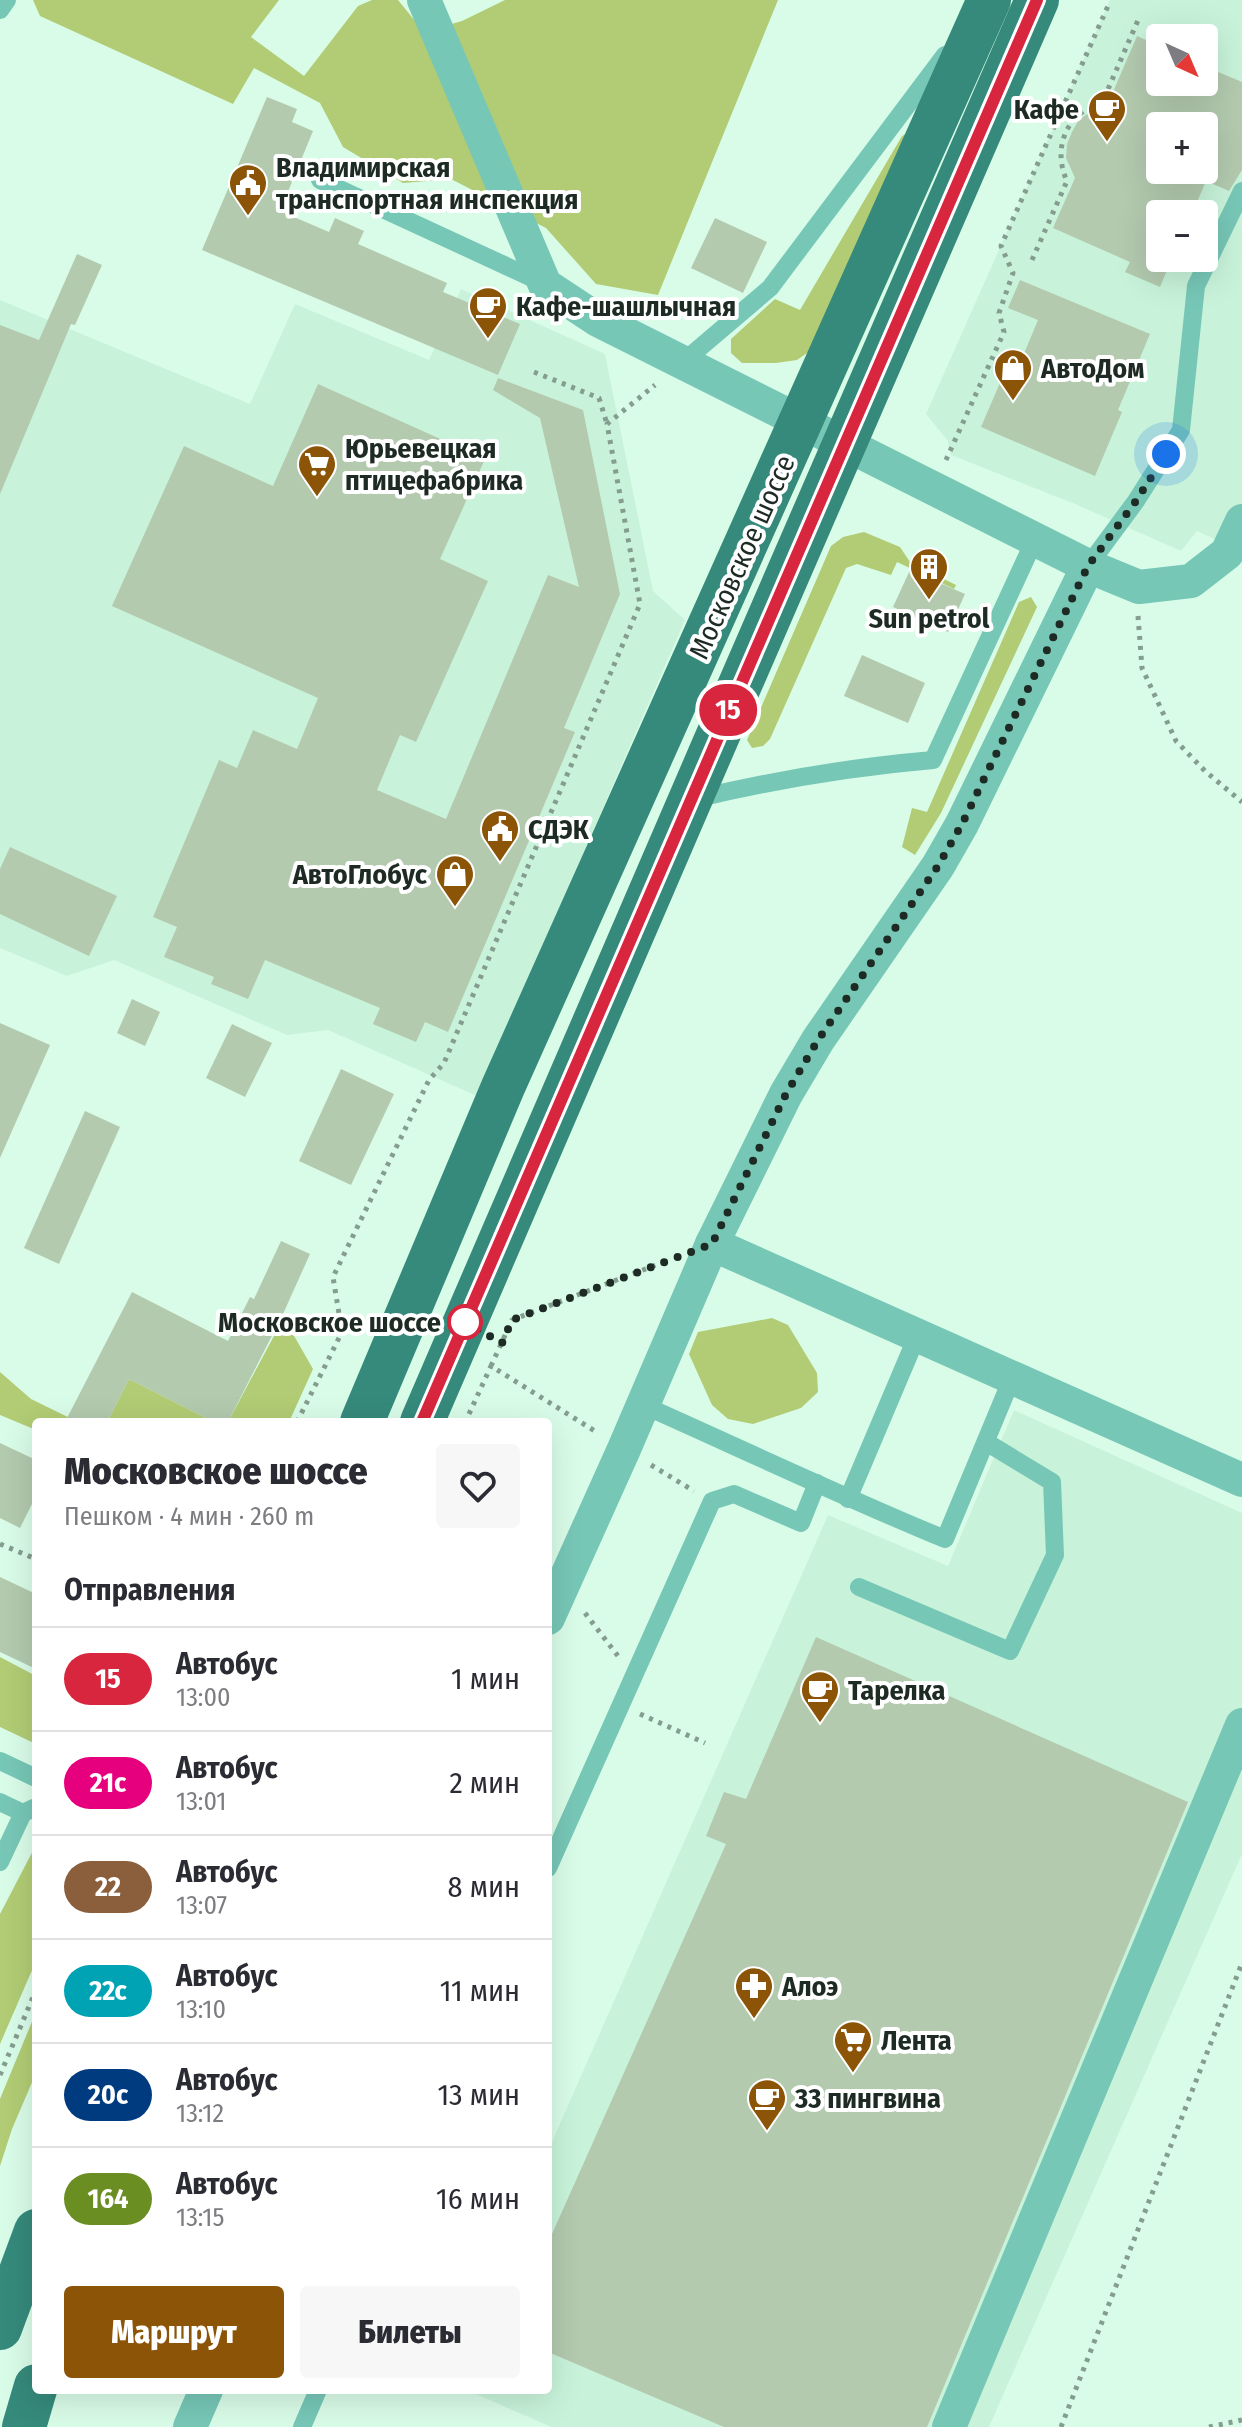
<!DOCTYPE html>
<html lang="ru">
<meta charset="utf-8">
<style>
:root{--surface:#fff;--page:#f7f7f7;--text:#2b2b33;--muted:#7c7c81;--line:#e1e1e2;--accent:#8b5407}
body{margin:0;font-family:"Fira Sans Condensed",sans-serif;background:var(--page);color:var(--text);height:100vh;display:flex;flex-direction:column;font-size:30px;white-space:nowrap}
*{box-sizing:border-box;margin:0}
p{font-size:26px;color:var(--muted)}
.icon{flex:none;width:44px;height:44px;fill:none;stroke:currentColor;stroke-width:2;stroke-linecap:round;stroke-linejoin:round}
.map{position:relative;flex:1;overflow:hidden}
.sheet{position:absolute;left:32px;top:1418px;width:520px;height:976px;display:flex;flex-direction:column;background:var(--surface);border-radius:8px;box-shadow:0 8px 32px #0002}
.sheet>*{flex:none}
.badge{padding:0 16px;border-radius:26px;font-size:28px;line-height:52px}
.needle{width:52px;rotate:136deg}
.buttons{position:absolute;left:1146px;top:24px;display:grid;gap:16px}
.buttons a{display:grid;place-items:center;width:72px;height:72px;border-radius:8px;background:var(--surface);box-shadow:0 8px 32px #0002;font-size:40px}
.you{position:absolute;width:40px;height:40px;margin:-20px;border:6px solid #fff;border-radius:50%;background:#1a73e8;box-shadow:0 0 0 12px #1a73e833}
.map>.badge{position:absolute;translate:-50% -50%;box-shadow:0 0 0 4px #fff}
h2{padding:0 32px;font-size:30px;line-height:72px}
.round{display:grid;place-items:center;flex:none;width:84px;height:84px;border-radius:8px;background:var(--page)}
.overview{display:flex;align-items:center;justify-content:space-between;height:136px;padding:0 32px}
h1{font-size:38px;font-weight:800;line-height:60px}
.cta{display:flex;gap:16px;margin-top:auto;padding:16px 32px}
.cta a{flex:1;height:92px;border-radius:8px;background:var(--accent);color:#fff;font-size:32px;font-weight:800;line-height:92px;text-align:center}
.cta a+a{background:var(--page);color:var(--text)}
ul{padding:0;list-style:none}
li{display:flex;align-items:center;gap:24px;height:104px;padding:0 32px;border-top:2px solid var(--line)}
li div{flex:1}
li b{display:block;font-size:30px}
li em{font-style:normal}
li .badge{min-width:88px;font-weight:700;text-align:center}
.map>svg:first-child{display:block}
</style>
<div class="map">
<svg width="1242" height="2427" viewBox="0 0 1242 2427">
<rect width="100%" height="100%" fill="#d9fce8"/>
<g fill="#c8f3da" fill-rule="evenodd">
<path d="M1110,0h132v552l-45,-21 -16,20 -106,-47 -124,-49 -3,-14 -22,-27zM1160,38h44v44h-44zM1160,126h44v44h-44zM1160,214h44v44h-44z"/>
<path d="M461,289l144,65 48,237 32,29 -208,476 -149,-66 -41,5 -173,-75 -47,16 -67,-28v-648l250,104 45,-100 134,56z"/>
<path d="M1014,1410l228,103v341l-253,573h-438l-84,-37h81v-239l280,-636 120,51z"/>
</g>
<g fill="#b1cc74">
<path d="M33,0h246l-28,37 53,39 54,-70 14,-6h26l26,32 38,-11 43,-21h273l-120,295 -62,-11 -50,-56 -95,-49 -48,4 -60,-36 -23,-44 -66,-35 -21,36 -193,-88z"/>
<path d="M908,133l-91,213 -20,14 -21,3h-34l-11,-10v-14l44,-40 25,11 102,-174z"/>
<path d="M864,532l36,15 10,15 46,23 -2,4 -57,-27 -6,13 -34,-11 -11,4 -76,171 -7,7 -11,2 -5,-8 84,-194 12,-9z"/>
<path d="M1031,597l6,10 -96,206 -26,42 -13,-8 10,-39 15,4 92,-210z"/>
<path d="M772,1318l16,7 29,48 1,19 -17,16 -48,16 -25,-5 -16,-14 -23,-51 9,-22z"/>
<path d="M275,1334h18l20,35 -24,53h-61z"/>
<path d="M0,1372l31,27 47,23h-42v8l-36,-15z"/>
<path d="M129,1379l85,43h-107z"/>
<path d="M0,1657l36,19v68l-36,-17z"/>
<path d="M36,1845v116l-36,83v-130z"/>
<path d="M36,2012v61l-24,56 -12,37v-67z"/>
</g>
<g fill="#b3caaf" fill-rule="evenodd">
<path d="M1137,36l23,10v36h44v-16l38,16v88l-13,21 -23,-10 -14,33h-32v44h12l-12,29 -35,-15 5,-10 -77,-34 22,-50 -9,-20 1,-14 5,-12 6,-11 9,-7 8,-5 11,-1zM1160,126h44v44h-44z"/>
<path d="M267,97l30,12 -5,13 21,9 -33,80 49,21 6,-14 29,13 -6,13 89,39 -4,9 77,32 -22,51 -296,-125z"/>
<path d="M715,218l52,24 -24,51 -52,-25z"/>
<path d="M77,254l25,11 -27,60 -4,-1 -71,170v-169l39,15z"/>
<path d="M1020,280l130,54 -32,76 4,2 -27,64 -114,-49 27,-63 10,4 20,-48 -30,-12z"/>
<path d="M498,378l85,32 37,184 -56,134 11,4 -127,300 -23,-10 -9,20 -43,-18 7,-16 -115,-48 -17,39 -37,-15 3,-7 -50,-20 13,-30 -24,-10 66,-157 18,8 16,-38 44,19 21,-51 -206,-92 72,-160 89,40 45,-102 167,75 -45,100 48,22 -72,161 -16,-7 -23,55 69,29 102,-244 31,12 -39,-169 -47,-28z"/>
<path d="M910,570l55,24 -17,38 -55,-25z"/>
<path d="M862,655l63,28 -17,40 -64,-27z"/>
<path d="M10,847l107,49 -28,60 -89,-42v-45z"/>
<path d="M132,999l28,13 -15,34 -28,-13z"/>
<path d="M0,1023l50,22 -50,113z"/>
<path d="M232,1024l40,19 -27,54 -39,-19z"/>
<path d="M341,1069l53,25 -43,91 -52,-24z"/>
<path d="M85,1111l35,16 -61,137 -35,-16z"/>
<path d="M281,1241l29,13 -27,60 -55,108h-14l-85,-43 -22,43h-42l67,-130 96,49 22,-44 4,2z"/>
<path d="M0,1443l36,17v36l-16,32 -20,-10z"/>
<path d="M0,1577l36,17v75l-36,-17z"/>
<path d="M816,1637l372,165 -261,625h-203l-176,-75v-109l178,-399 -20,-8 18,-44 22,7z"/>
</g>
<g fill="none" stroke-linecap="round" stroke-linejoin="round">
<g stroke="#849d8f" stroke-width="5" stroke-dasharray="4 6" stroke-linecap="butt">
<path d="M1032,260l35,-79c-15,-32 -1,-69 35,-78l37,-85"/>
<path d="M534,372l65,26 8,26"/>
<path d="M946,460l58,-128 -5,-19 14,-40 -12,-27 107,-240"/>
<path d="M1138,616l4,52 34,73 29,30 37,31"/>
<path d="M491,1366l21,-46 157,-60"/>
<path d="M469,1414l22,-48 107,67"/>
<path d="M297,1422l45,-90 -9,-55 96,-197 15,-17 196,-459 -33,-180 48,-39"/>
<path d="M651,1465l43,26"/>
<path d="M0,1544l36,15"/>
<path d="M585,1613l33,43"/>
<path d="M640,1714l65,29"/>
<path d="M0,2075l36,-85"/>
<path d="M1061,2427l181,-464"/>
<path d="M1209,2427l33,-7"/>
</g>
<g stroke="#77c7b7" stroke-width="18">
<path d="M0,10l7,-10"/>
<path d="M320,180l223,103"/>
<path d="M683,362l87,-74 175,-233"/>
<path d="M1088,566l48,-65 45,-71 15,-144 46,-95"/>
<path d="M695,799c79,-19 157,-32 238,-39l102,-221"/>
<path d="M643,1405c101,45 200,92 302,134l67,-161"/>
<path d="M848,1499l69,-163"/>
<path d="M859,1587l151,64 45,-96 -3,-73 -66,-40"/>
<path d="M0,1761l36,17"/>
<path d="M0,1802l23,11"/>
<path d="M0,1862l23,-49 13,-6"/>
<path d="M548,1868l164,-367 22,-7 67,29 16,-40"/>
<path d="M302,2427l16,-37"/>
</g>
<g stroke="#77c7b7" stroke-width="34">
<path d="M424,0l121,285 53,35 490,246 51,21 52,-6 36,-28 15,-32"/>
<path d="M712,1244l530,236"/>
<path d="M548,1618l76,-169 88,-205 74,-150 32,-54 120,-174 24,-42 126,-258"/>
<path d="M190,2427l16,-37"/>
<path d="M949,2427l293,-702"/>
</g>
<g stroke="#358a7b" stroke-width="44">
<path d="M362,1422l141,-335 486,-1087"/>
<path d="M422,1422c202,-475 411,-948 615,-1422"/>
<path d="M0,2328l36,-97"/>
<path d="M24,2427l12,-41"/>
</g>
</g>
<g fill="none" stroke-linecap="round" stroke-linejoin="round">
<defs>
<path id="line" d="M422,1422c201,-476 411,-948 615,-1422"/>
</defs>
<use href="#line" stroke="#fff" stroke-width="18"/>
<use href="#line" stroke="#d7263d" stroke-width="12"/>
<path stroke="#1e2b24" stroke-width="8" stroke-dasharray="0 14.4" d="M465,1322l37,21 10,-23 200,-76 74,-150 32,-54 120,-174 24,-42 126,-258 48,-65 30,-47"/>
</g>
<defs>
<symbol id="cafe-pin" viewBox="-11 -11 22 30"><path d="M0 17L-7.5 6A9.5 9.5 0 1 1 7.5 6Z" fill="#8b5407" stroke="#fff"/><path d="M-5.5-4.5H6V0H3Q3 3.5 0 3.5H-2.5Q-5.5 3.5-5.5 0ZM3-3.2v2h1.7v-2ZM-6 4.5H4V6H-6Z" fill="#fff"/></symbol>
<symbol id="civic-pin" viewBox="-11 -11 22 30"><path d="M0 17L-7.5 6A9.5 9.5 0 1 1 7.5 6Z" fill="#8b5407" stroke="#fff"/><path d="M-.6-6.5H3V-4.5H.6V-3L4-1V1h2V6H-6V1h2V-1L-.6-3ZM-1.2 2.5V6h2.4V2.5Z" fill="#fff"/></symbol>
<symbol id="shop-pin" viewBox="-11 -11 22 30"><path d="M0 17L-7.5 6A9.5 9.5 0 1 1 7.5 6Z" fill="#8b5407" stroke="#fff"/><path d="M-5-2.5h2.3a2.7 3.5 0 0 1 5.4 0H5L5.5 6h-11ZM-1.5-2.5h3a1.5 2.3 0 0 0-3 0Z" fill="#fff"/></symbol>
<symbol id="supermarket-pin" viewBox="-11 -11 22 30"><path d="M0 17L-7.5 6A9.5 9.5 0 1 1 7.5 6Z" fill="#8b5407" stroke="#fff"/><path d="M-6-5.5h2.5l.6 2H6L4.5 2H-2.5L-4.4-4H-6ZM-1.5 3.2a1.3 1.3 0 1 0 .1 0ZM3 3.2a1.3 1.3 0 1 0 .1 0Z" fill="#fff"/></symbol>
<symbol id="building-pin" viewBox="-11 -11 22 30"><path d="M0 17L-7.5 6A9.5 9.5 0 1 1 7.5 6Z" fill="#8b5407" stroke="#fff"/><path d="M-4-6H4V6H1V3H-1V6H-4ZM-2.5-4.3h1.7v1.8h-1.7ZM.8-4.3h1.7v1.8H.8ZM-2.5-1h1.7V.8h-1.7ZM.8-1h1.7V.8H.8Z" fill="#fff"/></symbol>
<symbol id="pharmacy-pin" viewBox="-11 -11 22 30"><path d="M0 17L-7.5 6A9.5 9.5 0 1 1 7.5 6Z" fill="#8b5407" stroke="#fff"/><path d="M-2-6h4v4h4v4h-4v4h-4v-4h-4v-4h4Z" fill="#fff"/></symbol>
</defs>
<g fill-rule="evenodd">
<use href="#cafe-pin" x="1085" y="87" width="44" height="60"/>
<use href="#civic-pin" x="226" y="161" width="44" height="60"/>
<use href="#cafe-pin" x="466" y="284" width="44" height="60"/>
<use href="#shop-pin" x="991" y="346" width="44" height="60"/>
<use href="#supermarket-pin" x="295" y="442" width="44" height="60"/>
<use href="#building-pin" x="907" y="545" width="44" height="60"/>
<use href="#civic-pin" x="478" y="807" width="44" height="60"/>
<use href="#shop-pin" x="433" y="852" width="44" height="60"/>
<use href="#cafe-pin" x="798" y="1668" width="44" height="60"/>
<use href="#pharmacy-pin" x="732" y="1964" width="44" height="60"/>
<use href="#supermarket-pin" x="831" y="2018" width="44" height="60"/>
<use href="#cafe-pin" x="745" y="2076" width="44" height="60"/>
</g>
<circle fill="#fff" stroke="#d7263d" stroke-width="4" cx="465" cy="1322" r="16"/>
<g text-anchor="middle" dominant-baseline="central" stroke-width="8" stroke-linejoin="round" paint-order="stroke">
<g font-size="28" font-weight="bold" fill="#1e2b24" stroke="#fff" text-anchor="start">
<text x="1079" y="109" text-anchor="end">Кафе</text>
<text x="276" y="167">Владимирская<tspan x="276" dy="32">транспортная инспекция</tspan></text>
<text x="516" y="306">Кафе-шашлычная</text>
<text x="1041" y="368">АвтоДом</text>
<text x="345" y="448">Юрьевецкая<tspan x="345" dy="32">птицефабрика</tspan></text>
<text x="929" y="618" text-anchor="middle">Sun petrol</text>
<text x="528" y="829">СДЭК</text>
<text x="427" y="874" text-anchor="end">АвтоГлобус</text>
<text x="848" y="1690">Тарелка</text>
<text x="782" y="1986">Алоэ</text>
<text x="881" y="2040">Лента</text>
<text x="795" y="2098">33 пингвина</text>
</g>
<g font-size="28" fill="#1e2b24" stroke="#fff">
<text transform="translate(742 557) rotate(-66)">Московское шоссе</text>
</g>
<g font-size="28" font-weight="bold" fill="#1e2b24" stroke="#fff" text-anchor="end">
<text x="441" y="1322">Московское шоссе</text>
</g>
</g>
</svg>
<div class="buttons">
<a><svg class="needle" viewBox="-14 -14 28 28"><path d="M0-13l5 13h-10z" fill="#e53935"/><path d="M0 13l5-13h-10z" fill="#7c7c81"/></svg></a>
<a>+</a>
<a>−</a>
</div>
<div class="you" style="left:1166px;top:454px"></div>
<b class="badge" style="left:728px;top:710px;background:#d7263d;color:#fff">15</b>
<section class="sheet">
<div class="overview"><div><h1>Московское шоссе</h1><p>Пешком · 4 мин · 260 m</p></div><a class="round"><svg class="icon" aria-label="heart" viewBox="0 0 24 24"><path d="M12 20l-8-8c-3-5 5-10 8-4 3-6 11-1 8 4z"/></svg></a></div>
<h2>Отправления</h2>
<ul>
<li><span class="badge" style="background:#d7263d;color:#fff">15</span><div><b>Автобус</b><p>13:00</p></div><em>1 мин</em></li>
<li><span class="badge" style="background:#e6007e;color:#fff">21с</span><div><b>Автобус</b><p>13:01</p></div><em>2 мин</em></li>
<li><span class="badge" style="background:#8b5e3c;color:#fff">22</span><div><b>Автобус</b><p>13:07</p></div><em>8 мин</em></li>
<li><span class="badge" style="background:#00a3b4;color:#fff">22с</span><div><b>Автобус</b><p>13:10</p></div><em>11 мин</em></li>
<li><span class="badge" style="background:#003b80;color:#fff">20с</span><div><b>Автобус</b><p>13:12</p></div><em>13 мин</em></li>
<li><span class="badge" style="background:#6b8e23;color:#fff">164</span><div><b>Автобус</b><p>13:15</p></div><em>16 мин</em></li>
</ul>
<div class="cta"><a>Маршрут</a><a>Билеты</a></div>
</section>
</div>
